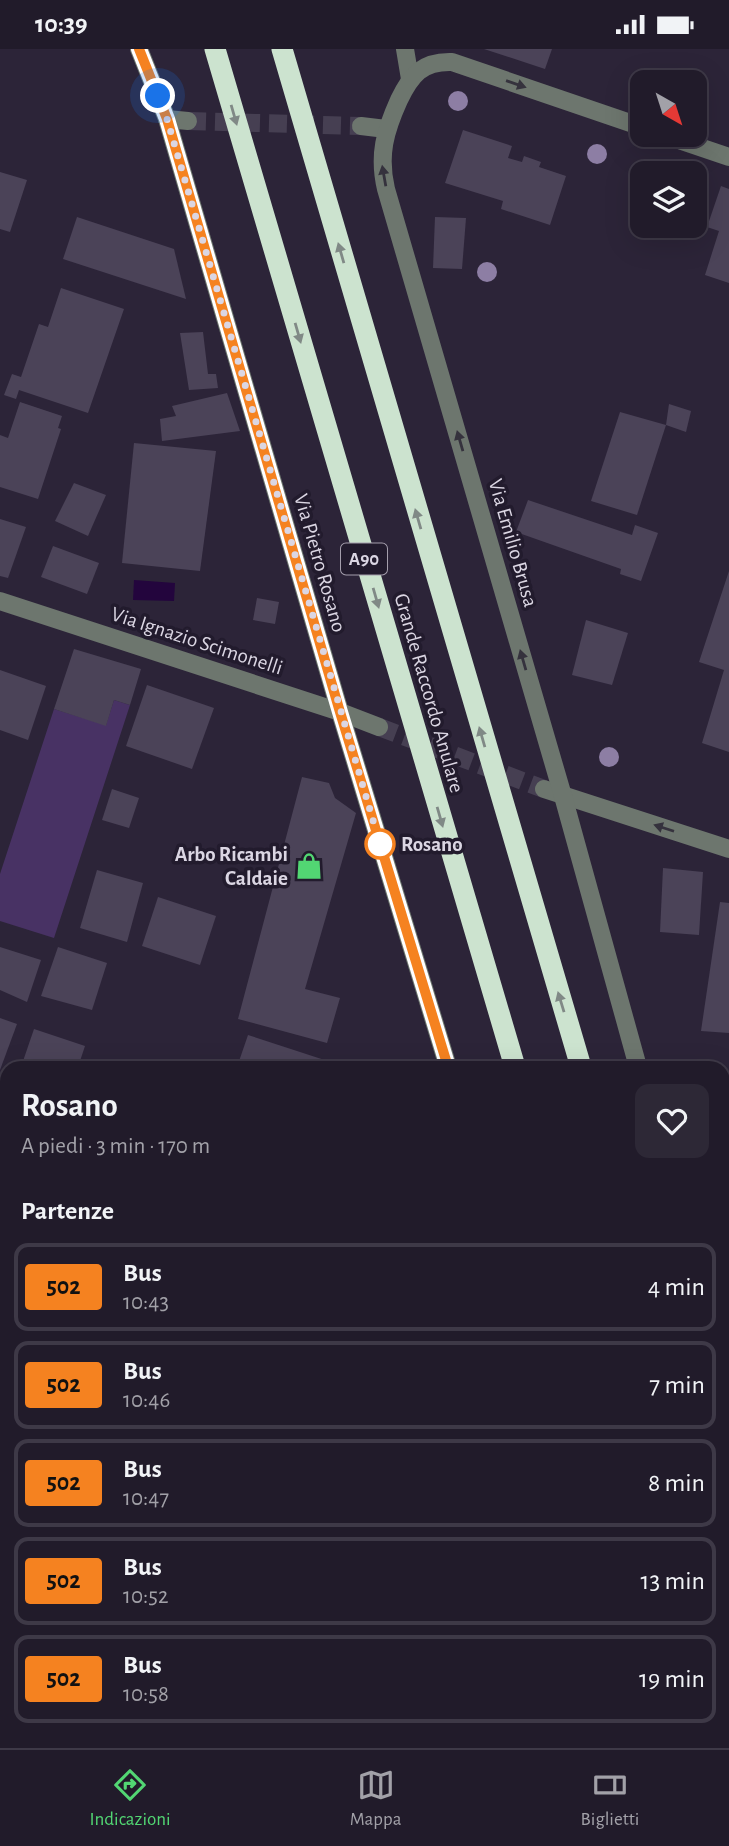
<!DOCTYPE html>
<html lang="it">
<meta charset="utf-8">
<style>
:root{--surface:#211b2a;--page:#2d2836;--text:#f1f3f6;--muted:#a2a1a8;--line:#3e3947;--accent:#52d673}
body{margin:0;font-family:"Alegreya Sans",sans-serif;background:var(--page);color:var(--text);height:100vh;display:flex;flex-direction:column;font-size:26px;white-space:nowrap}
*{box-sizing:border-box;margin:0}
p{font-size:23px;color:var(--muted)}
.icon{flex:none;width:38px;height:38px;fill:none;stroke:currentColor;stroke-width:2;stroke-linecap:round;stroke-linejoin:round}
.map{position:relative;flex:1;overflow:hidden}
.sheet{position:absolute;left:0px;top:1012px;width:730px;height:688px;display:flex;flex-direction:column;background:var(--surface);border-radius:21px 21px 0 0;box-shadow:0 7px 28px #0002,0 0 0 2px var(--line)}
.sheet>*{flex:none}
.badge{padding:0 14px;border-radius:5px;font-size:24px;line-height:46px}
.needle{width:46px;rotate:141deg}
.buttons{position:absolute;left:630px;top:21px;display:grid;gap:14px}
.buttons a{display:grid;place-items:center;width:77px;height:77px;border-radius:14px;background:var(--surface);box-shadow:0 7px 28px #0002,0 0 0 2px var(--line);font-size:35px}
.you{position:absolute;width:35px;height:35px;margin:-18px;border:5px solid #fff;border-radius:50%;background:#1a73e8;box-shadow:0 0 0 10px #1a73e833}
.map>.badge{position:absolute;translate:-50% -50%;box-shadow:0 0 0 4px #fff}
h2{padding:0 21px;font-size:26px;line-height:63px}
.round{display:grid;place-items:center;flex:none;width:74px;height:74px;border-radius:14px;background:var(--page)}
.summary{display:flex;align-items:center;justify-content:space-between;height:119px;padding:0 21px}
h1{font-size:33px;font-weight:700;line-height:52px}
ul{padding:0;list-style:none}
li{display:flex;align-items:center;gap:21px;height:88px;margin:0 14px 10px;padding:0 7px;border:4px solid var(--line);border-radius:14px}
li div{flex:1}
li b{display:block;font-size:26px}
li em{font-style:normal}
li .badge{min-width:77px;font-weight:700;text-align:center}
.status{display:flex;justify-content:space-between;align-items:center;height:49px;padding:0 35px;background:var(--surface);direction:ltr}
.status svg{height:19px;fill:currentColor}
.dock{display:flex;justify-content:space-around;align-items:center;height:98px;border-top:2px solid var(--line);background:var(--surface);font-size:19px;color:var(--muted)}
.dock a{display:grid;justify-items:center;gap:4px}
.dock .active{color:var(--accent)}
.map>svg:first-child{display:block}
</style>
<div class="status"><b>10:39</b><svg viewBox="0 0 49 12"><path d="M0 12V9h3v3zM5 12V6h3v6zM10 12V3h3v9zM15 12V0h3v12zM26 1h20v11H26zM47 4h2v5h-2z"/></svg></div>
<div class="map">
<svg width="729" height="1699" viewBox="0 0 729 1699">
<rect width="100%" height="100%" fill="#2c2438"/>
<path fill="#483264" d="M114,651l16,5 -76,233 -54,-17v-47l54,-165 52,16z"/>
<path fill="#23053d" d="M134,531l41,3 -1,18 -41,-1z"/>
<g fill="#4b4358">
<path d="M484,0h68l-7,20z"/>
<path d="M463,81l49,16 -4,12 14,4 2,-6 17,6 -2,5 27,9 -16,49 -49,-16 2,-8 -58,-18z"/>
<path d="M0,123l27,8 -17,52 -10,-3z"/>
<path d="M721,137l8,3v94l-24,-8 14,-44 -12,-4z"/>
<path d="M77,168l97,32 12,50 -123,-40z"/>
<path d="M435,168l31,1 -4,51 -29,-1z"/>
<path d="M61,239l63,21 -36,104 -69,-23 -3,9 -12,-4 8,-21 9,3 18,-53 9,3z"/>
<path d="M203,283l5,42h8l2,14 -29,2 -9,-57z"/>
<path d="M227,344l13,38 -78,10 -2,-22 16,-3 -4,-10z"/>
<path d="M20,353l42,14 -4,12 3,1 -23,70 -38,-12v-52l8,3z"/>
<path d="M669,355l22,7 -5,21 -20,-7z"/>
<path d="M620,363l46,13 -29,90 -46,-14z"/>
<path d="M134,394l82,8 -16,120 -78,-8z"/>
<path d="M74,434l32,12 -18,41 -33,-15z"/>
<path d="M528,451l104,35 3,-10 23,8 -17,48 -21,-7 1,-5 -105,-37z"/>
<path d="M0,470l26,8 -18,51 -8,-2z"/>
<path d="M53,497l46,17 -12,31 -46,-17z"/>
<path d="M729,522v181l-27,-9 22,-73 -25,-8z"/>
<path d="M257,549l22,4 -4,22 -22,-4z"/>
<path d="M586,571l42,13 -16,52 -40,-10z"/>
<path d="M74,600l67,20 -11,36 -16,-5 -8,26 -52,-17z"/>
<path d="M0,621l46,16 -18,54 -28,-10z"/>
<path d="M147,636l67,23 -22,61 -66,-23z"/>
<path d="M302,728l27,6 6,15 21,15 -51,176 35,9 -13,45 -89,-24z"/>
<path d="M112,740l27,9 -10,30 -27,-8z"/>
<path d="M663,819l40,4 -4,63 -39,-3z"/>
<path d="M97,821l46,13 -16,59 -47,-14z"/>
<path d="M158,848l58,19 -16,49 -58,-19z"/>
<path d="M720,853l9,1v130l-28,-2z"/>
<path d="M0,898l41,13 -14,42 -27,-12z"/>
<path d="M58,898l49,16 -15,47 -51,-14z"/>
<path d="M0,969l17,6 -17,46z"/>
<path d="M34,980l51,17 -7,21h-57z"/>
<path d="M248,986l98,32h-109z"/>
<path d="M723,1043l6,1v60l-6,-2z"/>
<path d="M7,1184v30l-7,-7v-16z"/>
<path d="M203,1692h48l-2,7h-48z"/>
<rect x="390" y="1692" width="54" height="7"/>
<path d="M553,1692h124v6l-125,1z"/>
</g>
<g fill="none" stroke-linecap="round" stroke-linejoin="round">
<g stroke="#463f52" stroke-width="18" stroke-dasharray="18 9" stroke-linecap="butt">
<path d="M188,72l173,5"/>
<path d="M379,678l165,62"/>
</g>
<g stroke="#6d766e" stroke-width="18">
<path d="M139,0l28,70 173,593 108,355"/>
<path d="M405,0l5,30"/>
<path d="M167,70l21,2"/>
<path d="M361,77l25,3"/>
<path d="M664,86l65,22"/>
<path d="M0,552l340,111 39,15"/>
<path d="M544,740l185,60"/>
<path d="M638,1018l-75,-271 -177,-607c-8,-34 -1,-58 13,-89 12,-25 23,-39 53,-38l190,65"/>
<path d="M0,1071l7,2"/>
<path d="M723,1289l6,19"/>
<path d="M0,1460l7,3"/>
<path d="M358,1692v7"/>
<path d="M538,1699l1,-7"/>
</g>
<g stroke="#cce3cf" stroke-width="21">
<path d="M215,0l300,1018"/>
<path d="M282,0l299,1018"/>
<path d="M723,1456l6,18"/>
<path d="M723,1645l6,17"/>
</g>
</g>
<g fill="#8d7ea4">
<circle cx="458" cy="52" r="10"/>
<circle cx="597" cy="105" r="10"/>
<circle cx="487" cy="223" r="10"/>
<circle cx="609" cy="708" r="10"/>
</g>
<defs><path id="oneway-solid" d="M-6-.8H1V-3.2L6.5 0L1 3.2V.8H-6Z" transform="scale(1.75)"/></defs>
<g fill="#35323d">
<use href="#oneway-solid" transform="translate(516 35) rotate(19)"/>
<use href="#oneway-solid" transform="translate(384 127) rotate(-100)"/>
<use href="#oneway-solid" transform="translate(460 392) rotate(-106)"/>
<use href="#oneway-solid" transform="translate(523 611) rotate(-106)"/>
<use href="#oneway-solid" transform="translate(664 779) rotate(-162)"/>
</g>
<g fill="#808986">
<use href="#oneway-solid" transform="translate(234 66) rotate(74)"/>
<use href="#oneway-solid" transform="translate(341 204) rotate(-106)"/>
<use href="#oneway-solid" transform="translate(298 284) rotate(74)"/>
<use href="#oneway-solid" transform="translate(418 470) rotate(-106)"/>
<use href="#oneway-solid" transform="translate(376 549) rotate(74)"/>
<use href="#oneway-solid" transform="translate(482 688) rotate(-106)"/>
<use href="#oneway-solid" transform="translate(440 768) rotate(74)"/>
<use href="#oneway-solid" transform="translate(561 953) rotate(-107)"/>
</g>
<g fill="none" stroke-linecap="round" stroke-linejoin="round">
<defs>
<path id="line" d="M139,0l28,70 173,593 108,355"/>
</defs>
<use href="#line" stroke="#fff" stroke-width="16"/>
<use href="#line" stroke="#f58220" stroke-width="10"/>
<path stroke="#dbd6e3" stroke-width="7" stroke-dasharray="0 12.6" d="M158,47l9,23 213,725"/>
</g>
<defs>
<symbol id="shop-bare" viewBox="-9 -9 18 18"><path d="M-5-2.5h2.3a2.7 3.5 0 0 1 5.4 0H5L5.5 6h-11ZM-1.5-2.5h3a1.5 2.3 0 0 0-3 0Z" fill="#52d673" stroke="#221b2d" stroke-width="2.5" paint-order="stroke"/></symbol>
</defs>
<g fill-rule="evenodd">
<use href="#shop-bare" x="290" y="798" width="38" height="38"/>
</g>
<circle fill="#fff" stroke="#f58220" stroke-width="3.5" cx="380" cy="795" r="14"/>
<g text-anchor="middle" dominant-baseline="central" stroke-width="7" stroke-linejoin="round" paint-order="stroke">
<rect fill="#221b2d" stroke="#a49eac" stroke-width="2" x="341" y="494.5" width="46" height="31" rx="5"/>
<g font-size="19" font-weight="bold" fill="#dbd6e3">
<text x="364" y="510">A90</text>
</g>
<g font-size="21" fill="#dbd6e3" stroke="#221b2d">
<text transform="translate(513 494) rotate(74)">Via Emilio Brusa</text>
<text transform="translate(320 514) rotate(74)">Via Pietro Rosano</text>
<text transform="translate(197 592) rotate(18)">Via Ignazio Scimonelli</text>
<text transform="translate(429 644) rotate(74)">Grande Raccordo Anulare</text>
</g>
<g font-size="21" font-weight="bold" fill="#dbd6e3" stroke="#221b2d" text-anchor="start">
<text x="401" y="795">Rosano</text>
</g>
<g font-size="21" font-weight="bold" fill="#dbd6e3" stroke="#221b2d" text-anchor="end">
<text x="288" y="805">Arbo Ricambi<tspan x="288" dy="24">Caldaie</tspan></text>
</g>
</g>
</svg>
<div class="buttons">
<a><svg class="needle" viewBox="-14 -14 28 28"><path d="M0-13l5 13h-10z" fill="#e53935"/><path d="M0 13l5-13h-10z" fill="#a2a1a8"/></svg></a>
<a><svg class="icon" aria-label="layers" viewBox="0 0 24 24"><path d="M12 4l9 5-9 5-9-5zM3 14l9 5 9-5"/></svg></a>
</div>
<div class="you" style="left:158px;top:47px"></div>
<section class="sheet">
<div class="summary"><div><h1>Rosano</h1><p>A piedi · 3 min · 170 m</p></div><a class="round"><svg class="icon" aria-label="heart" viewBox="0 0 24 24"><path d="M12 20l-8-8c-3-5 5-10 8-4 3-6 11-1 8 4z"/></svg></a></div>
<h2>Partenze</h2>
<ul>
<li><span class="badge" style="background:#f58220;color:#111">502</span><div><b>Bus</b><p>10:43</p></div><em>4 min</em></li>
<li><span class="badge" style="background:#f58220;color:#111">502</span><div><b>Bus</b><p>10:46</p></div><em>7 min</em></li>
<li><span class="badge" style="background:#f58220;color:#111">502</span><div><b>Bus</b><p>10:47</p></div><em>8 min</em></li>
<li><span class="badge" style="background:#f58220;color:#111">502</span><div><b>Bus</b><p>10:52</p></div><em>13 min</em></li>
<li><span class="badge" style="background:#f58220;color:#111">502</span><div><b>Bus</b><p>10:58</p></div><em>19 min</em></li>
</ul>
</section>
</div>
<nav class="dock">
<a class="active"><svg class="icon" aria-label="directions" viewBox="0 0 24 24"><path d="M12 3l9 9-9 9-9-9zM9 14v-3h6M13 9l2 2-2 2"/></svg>Indicazioni</a>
<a><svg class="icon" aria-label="map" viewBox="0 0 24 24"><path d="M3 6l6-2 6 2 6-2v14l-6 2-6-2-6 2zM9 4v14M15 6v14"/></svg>Mappa</a>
<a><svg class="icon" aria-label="tickets" viewBox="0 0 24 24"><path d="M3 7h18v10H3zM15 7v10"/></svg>Biglietti</a>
</nav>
